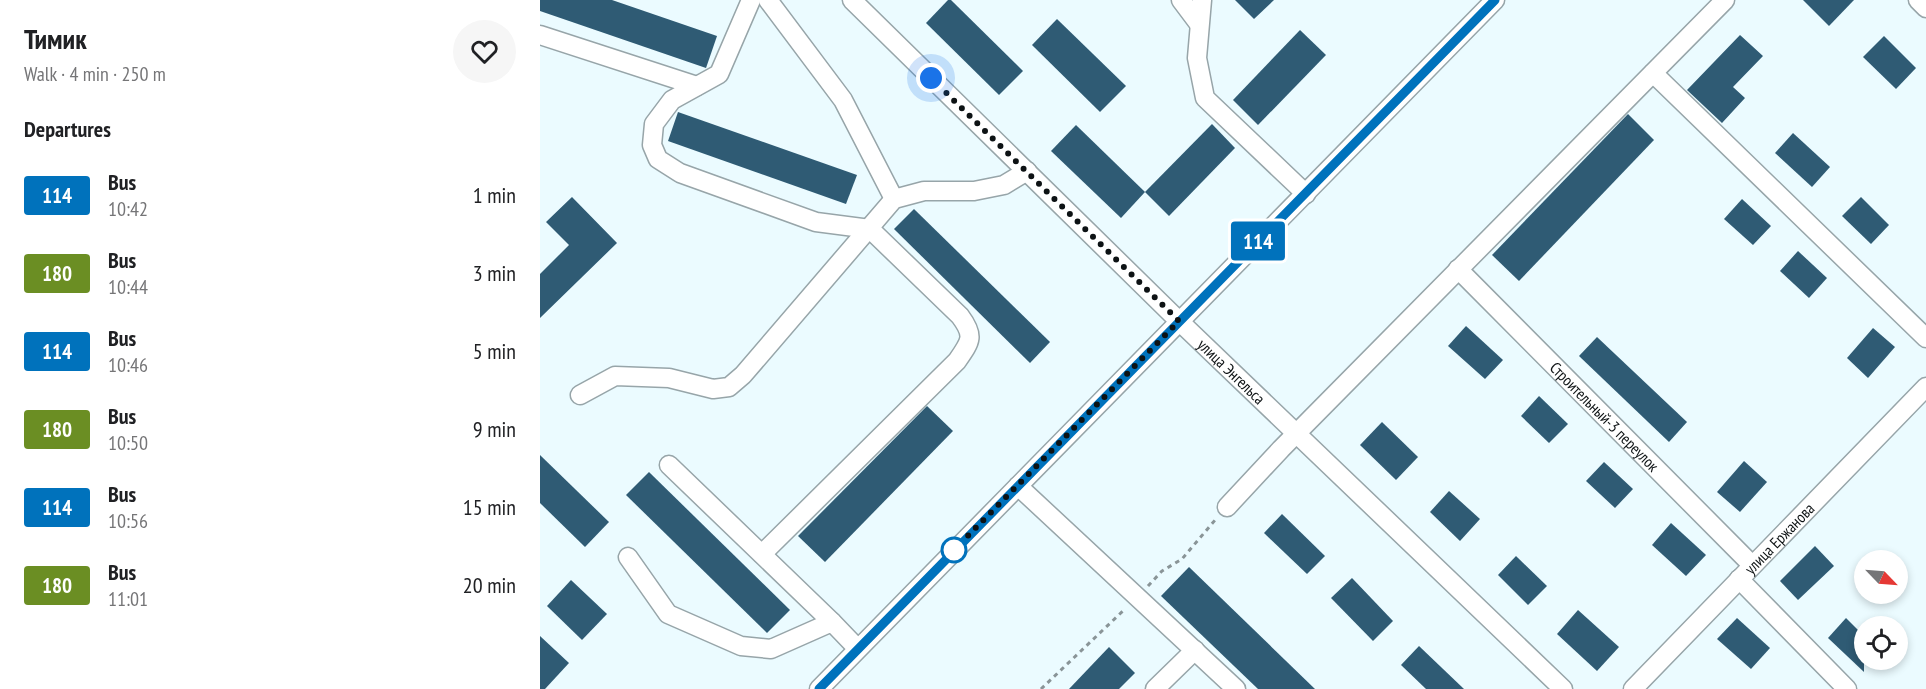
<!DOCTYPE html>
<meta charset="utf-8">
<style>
:root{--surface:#fff;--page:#f6f6f6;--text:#202124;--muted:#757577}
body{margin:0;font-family:"PT Sans Narrow",sans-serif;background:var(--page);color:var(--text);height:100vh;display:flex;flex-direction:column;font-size:22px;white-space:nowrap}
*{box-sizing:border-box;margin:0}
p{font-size:20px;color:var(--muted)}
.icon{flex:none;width:33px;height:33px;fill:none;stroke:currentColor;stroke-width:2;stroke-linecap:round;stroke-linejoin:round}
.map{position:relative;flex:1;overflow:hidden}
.side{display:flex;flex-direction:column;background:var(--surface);width:540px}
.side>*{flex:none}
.badge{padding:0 12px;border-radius:4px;font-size:21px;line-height:39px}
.needle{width:39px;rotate:115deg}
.buttons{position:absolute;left:1314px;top:550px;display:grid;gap:12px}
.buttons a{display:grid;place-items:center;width:54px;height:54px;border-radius:50%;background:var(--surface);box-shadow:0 3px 9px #0003;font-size:30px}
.you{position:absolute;width:30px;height:30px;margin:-15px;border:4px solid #fff;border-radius:50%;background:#1a73e8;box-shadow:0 0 0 9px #1a73e833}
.map>.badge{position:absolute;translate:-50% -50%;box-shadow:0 0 0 3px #fff}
h2{padding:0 24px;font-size:22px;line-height:54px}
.round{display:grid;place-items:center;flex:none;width:63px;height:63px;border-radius:32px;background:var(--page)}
.summary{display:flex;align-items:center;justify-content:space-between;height:102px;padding:0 24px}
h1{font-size:28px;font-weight:800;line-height:45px}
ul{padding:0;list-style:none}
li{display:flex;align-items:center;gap:18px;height:78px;padding:0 24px}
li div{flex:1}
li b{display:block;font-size:22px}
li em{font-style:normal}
li .badge{min-width:66px;font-weight:700;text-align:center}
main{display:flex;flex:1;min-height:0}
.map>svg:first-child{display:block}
</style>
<main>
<section class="side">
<div class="summary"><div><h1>Тимик</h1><p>Walk · 4 min · 250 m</p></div><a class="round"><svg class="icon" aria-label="heart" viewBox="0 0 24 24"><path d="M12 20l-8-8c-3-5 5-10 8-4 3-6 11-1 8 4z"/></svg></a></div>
<h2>Departures</h2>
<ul>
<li><span class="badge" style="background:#0072bc;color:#fff">114</span><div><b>Bus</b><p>10:42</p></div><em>1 min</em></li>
<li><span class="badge" style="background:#6b8e23;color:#fff">180</span><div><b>Bus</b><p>10:44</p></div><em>3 min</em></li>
<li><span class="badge" style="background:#0072bc;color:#fff">114</span><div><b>Bus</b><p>10:46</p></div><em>5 min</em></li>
<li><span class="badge" style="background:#6b8e23;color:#fff">180</span><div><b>Bus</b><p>10:50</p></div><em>9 min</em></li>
<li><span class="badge" style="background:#0072bc;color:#fff">114</span><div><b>Bus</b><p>10:56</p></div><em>15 min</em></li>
<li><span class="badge" style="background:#6b8e23;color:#fff">180</span><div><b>Bus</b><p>11:01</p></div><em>20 min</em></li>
</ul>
</section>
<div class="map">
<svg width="1386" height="689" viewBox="0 0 1386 689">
<rect width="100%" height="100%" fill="#ebfbff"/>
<g fill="#2f5b74">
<path d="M0,0h72l105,36 -11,32 -166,-57z"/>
<path d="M408,0h3l72,71 -24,24 -73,-72z"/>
<path d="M695,0h39l-20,19z"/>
<path d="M1263,0h51l-25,26z"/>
<path d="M517,19l69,67 -26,26 -68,-67z"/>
<path d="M760,30l26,25 -68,70 -25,-25z"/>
<path d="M1200,35l23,21 -30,31 12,11 -23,25 -35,-33z"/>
<path d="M1344,36l32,32 -20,21 -33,-32z"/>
<path d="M138,112l179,63 -11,29 -178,-63z"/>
<path d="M1088,114l26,26 -135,141 -27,-26z"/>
<path d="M672,124l23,24 -66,68 -24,-24z"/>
<path d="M536,125l69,67 -24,26 -70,-67z"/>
<path d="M1253,133l37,34 -18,20 -37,-34z"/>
<path d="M32,197l45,46 -77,75v-44l29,-29 -23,-23z"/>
<path d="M1321,197l28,28 -18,19 -29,-28z"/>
<path d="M1202,199l29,27 -18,19 -29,-26z"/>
<path d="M374,209l136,133 -20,21 -136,-134z"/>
<path d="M1258,251l29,27 -18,20 -29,-27z"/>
<path d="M926,326l37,34 -18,19 -37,-33z"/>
<path d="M1333,328l22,19 -27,31 -21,-20z"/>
<path d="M1057,337l90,85 -18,20 -90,-86z"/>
<path d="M999,396l29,28 -19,19 -28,-27z"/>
<path d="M387,406l26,25 -128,131 -27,-26z"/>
<path d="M842,422l36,35 -22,23 -36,-35z"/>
<path d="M0,455l69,67 -24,25 -45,-44z"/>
<path d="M1204,461l23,21 -27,30 -23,-20z"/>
<path d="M1064,462l29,27 -18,19 -29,-27z"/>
<path d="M109,472l141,138 -23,23 -141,-138z"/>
<path d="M909,491l31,28 -20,22 -30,-29z"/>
<path d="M742,514l43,42 -18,18 -43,-41z"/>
<path d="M1131,523l35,32 -20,21 -34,-31z"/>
<path d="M1275,546l19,20 -36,34 -18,-19z"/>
<path d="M976,556l31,30 -19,19 -30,-30z"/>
<path d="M649,567l126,122h-57l-97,-93z"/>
<path d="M812,578l41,43 -20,20 -42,-43z"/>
<path d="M31,580l36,34 -25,26 -35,-34z"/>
<path d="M1038,610l41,37 -22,24 -40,-37z"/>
<path d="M1197,618l33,30 -19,21 -34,-30z"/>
<path d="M1306,618l18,18v36l-36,-34z"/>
<path d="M0,636l29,27 -24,26h-5z"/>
<path d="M879,646l45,43h-38l-25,-24z"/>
<path d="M569,647l26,26 -16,16h-50z"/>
</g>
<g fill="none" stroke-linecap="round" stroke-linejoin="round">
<defs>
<g id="minor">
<path d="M211,0l-32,74 -47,26 -18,24 -2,21 6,14 22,14 136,49 54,7 90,87c15,20 11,25 -3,45l-195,193"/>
<path d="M228,0l75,100 51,99"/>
<path id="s1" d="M312,0l327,321 384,368"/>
<path d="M641,0l18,24"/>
<path d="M662,0l-5,58 8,40 101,96"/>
<path d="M1378,0l8,8"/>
<path d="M0,35l157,51"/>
<path d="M1113,73l273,265"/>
<path id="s2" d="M918,269l294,296"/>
<path d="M40,395l35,-19 54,2 44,11 16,-2 14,-12 151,-176 30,-8h50l30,-6 23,-14"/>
<path d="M129,465l163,157"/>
<path d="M478,486l218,203"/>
<path d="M687,507l54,-58 444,-449"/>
<path d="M88,557l40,57 73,32 30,3 61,-27 25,26"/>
<path d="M1199,579l108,110"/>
<path d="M279,689l676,-689"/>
<path d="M615,689l40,-39"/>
<path id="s3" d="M1093,689l293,-302"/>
</g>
</defs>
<use href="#minor" stroke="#97a5a9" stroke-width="21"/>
<g stroke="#899497" stroke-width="3" stroke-dasharray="4.5 4.5" stroke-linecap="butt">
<path d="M608,586l14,-15 20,-12 34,-40"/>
<path d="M501,689l84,-80"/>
</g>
<use href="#minor" stroke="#fff" stroke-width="18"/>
</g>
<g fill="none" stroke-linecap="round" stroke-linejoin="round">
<defs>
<path id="line" d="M279,689l676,-689"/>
</defs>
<use href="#line" stroke="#fff" stroke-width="14"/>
<use href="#line" stroke="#0072bc" stroke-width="9"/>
<path stroke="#0d1214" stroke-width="6" stroke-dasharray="0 10.8" d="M391,78l248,243 -225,229"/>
</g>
<circle fill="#fff" stroke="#0072bc" stroke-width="3" cx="414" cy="550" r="12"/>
<g text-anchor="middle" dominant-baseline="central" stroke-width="6" stroke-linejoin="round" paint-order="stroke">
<g font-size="16" fill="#0d1214" stroke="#fff">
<text stroke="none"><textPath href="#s1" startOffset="531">улица Энгельса</textPath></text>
<text stroke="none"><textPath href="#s2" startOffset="208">Строительный-3 переулок</textPath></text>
<text stroke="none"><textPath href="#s3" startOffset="210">улица Ержанова</textPath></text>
</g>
</g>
</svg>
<div class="buttons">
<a><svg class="needle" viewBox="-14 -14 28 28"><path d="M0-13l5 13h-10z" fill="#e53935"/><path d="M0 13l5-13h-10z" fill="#757577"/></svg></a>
<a><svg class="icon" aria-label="locate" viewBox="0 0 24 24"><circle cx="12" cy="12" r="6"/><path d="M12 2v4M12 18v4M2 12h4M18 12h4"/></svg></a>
</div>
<div class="you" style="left:391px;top:78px"></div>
<b class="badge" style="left:718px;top:241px;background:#0072bc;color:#fff">114</b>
</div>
</main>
